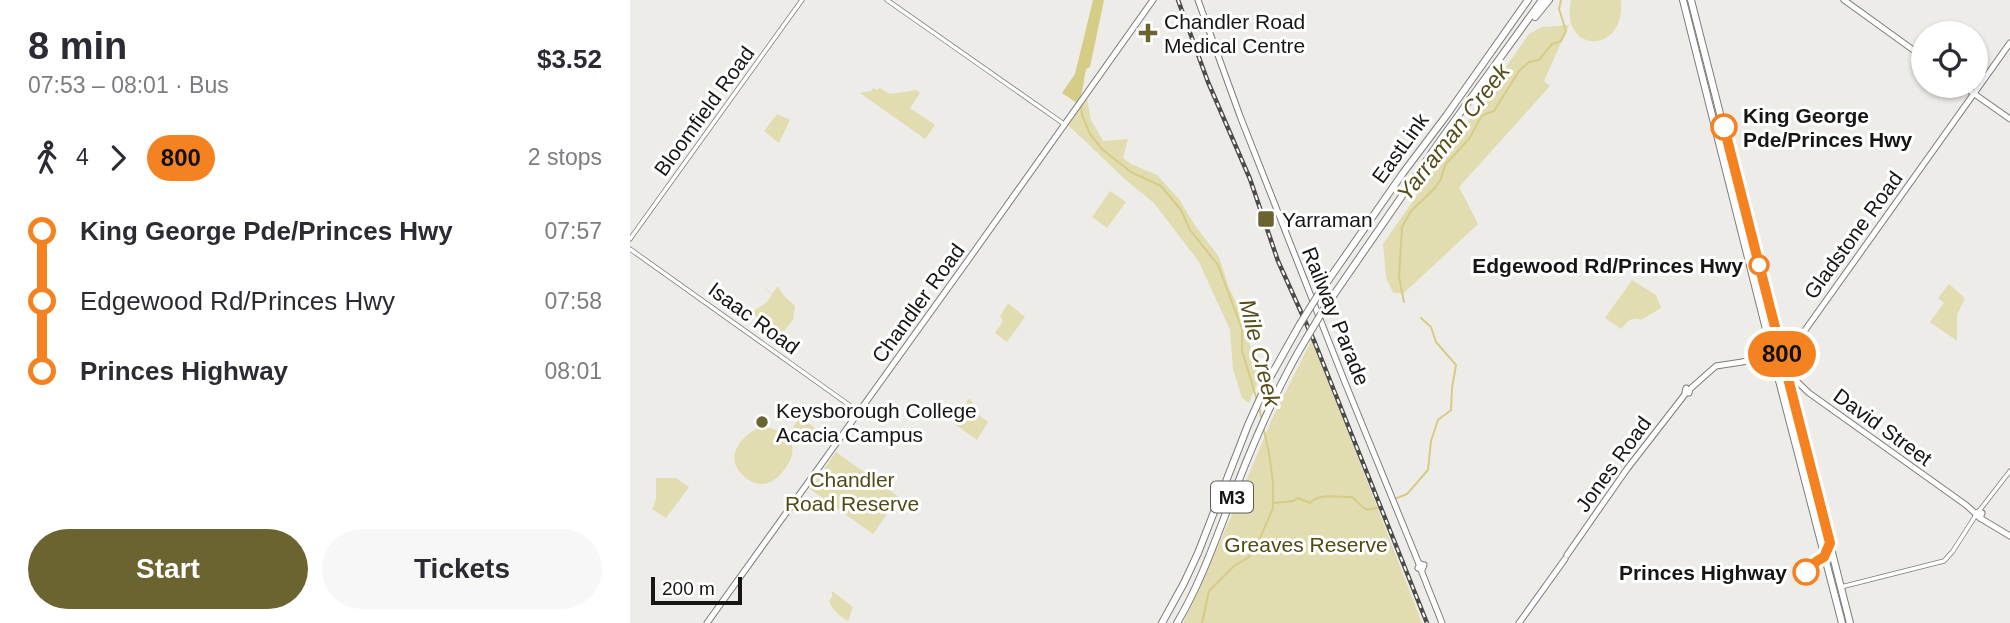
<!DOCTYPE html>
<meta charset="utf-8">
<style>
:root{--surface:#fff;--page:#f7f7f7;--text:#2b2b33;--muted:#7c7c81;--accent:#6b6431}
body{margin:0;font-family:Arial,sans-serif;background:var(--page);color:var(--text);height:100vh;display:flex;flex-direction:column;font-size:26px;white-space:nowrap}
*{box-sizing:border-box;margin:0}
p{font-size:23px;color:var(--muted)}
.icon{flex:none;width:38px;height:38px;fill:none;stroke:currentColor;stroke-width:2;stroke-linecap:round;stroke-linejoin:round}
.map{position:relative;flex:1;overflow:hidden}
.side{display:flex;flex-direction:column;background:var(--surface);width:630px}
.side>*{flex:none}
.badge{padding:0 14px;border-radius:23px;font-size:24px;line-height:46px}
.buttons{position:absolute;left:1281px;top:21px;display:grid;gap:14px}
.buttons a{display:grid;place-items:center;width:77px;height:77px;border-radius:50%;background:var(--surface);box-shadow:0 2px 5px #0004;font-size:35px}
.scale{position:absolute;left:21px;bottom:18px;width:91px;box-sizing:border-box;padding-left:7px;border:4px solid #161615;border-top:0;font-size:19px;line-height:24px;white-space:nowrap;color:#161615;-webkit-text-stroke:5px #fff;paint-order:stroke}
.map>.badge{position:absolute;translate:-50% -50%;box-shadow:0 0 0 4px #fff}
.legs{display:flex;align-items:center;gap:10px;height:77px;padding:0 28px;font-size:23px}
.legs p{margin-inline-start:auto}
.head{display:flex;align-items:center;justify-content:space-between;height:119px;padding:0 28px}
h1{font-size:38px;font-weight:800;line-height:52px}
.action{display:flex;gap:14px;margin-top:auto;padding:14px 28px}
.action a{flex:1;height:80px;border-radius:42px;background:var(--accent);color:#fff;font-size:28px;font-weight:800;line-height:80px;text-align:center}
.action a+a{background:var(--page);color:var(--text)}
ul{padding:0 28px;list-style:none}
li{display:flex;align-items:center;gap:24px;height:70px;font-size:26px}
li i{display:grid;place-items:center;width:10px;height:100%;margin:0 9px;background:currentColor}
li i::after{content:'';width:18px;height:18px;margin:-9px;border:5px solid;border-radius:50%;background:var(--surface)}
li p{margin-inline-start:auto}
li:first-child i{background:linear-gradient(#0000 50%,currentColor 0)}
li:last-child i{background:linear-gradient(currentColor 50%,#0000 0)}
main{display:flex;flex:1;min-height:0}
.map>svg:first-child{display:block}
</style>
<main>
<section class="side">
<div class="head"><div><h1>8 min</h1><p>07:53 – 08:01 · Bus</p></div><b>$3.52</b></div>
<div class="legs"><svg class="icon" aria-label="walk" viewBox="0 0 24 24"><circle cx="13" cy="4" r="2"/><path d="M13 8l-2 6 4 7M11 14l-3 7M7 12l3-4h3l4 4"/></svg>4<svg class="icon" aria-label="forward" viewBox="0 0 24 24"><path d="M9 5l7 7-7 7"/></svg><b class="badge" style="background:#f58220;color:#111">800</b><p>2 stops</p></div>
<ul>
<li><i style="color:#f58220"></i><b>King George Pde/Princes Hwy</b><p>07:57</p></li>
<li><i style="color:#f58220"></i><span>Edgewood Rd/Princes Hwy</span><p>07:58</p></li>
<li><i style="color:#f58220"></i><b>Princes Highway</b><p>08:01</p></li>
</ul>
<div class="action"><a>Start</a><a>Tickets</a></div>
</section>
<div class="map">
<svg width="1380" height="623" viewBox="0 0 1380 623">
<rect width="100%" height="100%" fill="#edece9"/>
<g fill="#e2dcb1">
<path d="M941,0h50c5,56 -62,54 -50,0z"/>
<path d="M939,25l-25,56 6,5 -91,101 19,37 -74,69h-11l-7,-16 -3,-33 146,-210 13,-7z"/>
<path d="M243,88l4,2 3,-2 10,6 27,-4 3,3 -10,15 25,17 -10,14 -65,-46 11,-2z"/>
<path d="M457,99l4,21 12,21 25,-2 -5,19 8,6 26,11 22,24 15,25 25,33 10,31 13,26 17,66 -10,23 -7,-5 -9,-29 -3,-39 -31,-68 -45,-59 -28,-23 -59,-56z"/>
<path d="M147,114l13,6 -11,23 -15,-12z"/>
<path d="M480,191l16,11 -19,26 -15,-11z"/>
<path d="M1002,280l24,15 5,13 -20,12c-10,-4 -14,2 -20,9l-16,-11z"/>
<path d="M1319,284l16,14 -8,17v26l-27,-19 14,-19 -6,-5z"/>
<path d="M130,285l12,9 6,-8 6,10 11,10 -2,14 -13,16 -29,-23 16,-11 5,-7z"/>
<path d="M378,303l17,14 -18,25 -12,-9 8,-12 -3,-4z"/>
<path d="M682,339l110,284h-239l48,-106 41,-98z"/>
<path d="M340,399l5,8 -1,4 14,11 -11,18 -24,-17 2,-4 -3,-5 4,-5 8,6 3,-2v-13z"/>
<path d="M170,417l15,11 -11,15 -14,-11z"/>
<path d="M133,427c27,3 39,20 21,43 -14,18 -30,19 -45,1 -14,-17 6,-40 24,-44z"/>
<path d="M206,452l63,45 -26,37 -63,-45z"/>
<path d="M26,478h20l13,9 -23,31 -14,-9 4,-10z"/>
<path d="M202,591l21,16 -5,14c-9,-6 -15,-10 -19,-20l3,-4z"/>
</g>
<path fill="#d5cc86" d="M463,0h11l-14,67 -4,2c-3,13 -2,23 -9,34l-15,-10 13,-19z"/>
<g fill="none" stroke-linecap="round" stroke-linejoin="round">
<g stroke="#d5cc86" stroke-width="2">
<path d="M451,103l1,12 8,19 13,16 28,22 30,14 20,24 9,20 28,35 24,64v22l15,49"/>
<path d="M774,302l-5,-25 3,-50 9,-16 23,-22 7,-10 4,-14 24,-26 13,-24 12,-4 25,-40 10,-9 10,-2 13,-16 9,-3 5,-10 -7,-22 2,-9"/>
<path d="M629,406l2,11"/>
<path d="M767,498l10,-4 21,-24 3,-29 7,-21 13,-10 1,-22 4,-23 -20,-23 -5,-15 -10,-9"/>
<path d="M643,503l20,-2 5,-3 12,5c10,-11 28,-5 42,-6 10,8 11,17 27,10"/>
<path d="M572,623l7,-32 25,-25 15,-9 8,-12 16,-37v-25l-4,-30 -6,-27"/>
</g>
<defs>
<g id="minor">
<path d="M257,0l177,124"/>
<path d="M0,239l172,-239"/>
<path d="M0,249l229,163"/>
<path d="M1349,511l31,-40"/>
<path d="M1211,587l103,-26 9,-10 23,-36"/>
</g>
<g id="major">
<path d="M568,0l42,116 104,264 75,184"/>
<path d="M1214,0l79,57"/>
<path d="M1333,86l47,33"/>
<path d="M1145,328c9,5 6,13 14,19"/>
<path d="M1152,354l7,-2 4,-5 217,-304"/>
<path d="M1135,357l9,17 3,-1"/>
<path d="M1155,370l24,23 157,112 10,9"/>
<path d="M1056,388l-1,4 4,1 1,-4 26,-23 26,-4 30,-7"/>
<path d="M1348,512l4,1 -2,5 -4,-3z"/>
<path d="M1350,518l30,18"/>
<path d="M937,555l60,-86 59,-76"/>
<path d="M790,564l4,1 -2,5 -4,-2z"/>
<path d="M791,570l21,53"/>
<path d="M77,623l264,-367 182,-256"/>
<path d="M889,623l46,-64"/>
</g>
<g id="highway">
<path d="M1053,0l94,373 65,250"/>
<path d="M1061,0l159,623"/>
<path d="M905,17l14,-17"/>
<path d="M688,295l85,-122 43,-57 82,-116"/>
<path d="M694,309l118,-171 100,-138"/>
<path d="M532,623l22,-40 14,-30 50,-128 20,-44 32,-57"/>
<path d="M547,623c26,-44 41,-91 60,-138 20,-51 41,-100 69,-146"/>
</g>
</defs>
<use href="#minor" stroke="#7d7c79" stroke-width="5"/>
<use href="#major" stroke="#7d7c79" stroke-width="7"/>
<use href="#highway" stroke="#7d7c79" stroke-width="8"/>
<use href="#minor" stroke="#fff" stroke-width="3.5"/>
<use href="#major" stroke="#fff" stroke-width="5"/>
<use href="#highway" stroke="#fff" stroke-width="6"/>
<defs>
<path id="rail" d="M548,0l30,82 42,97 28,82 37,82 112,280"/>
</defs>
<use href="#rail" stroke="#4b4b49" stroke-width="4.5"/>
<use href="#rail" stroke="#fff" stroke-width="2" stroke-dasharray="5" stroke-linecap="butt"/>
<defs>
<g id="highway-bridge">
<path d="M670,324l18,-29"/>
<path d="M676,339l18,-30"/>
</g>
</defs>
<use href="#highway-bridge" stroke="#7d7c79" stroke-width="8" stroke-linecap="butt"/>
<use href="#highway-bridge" stroke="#fff" stroke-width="6"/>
</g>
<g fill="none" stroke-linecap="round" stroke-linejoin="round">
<defs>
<path id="line-1" d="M1094,127l106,416 -6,14 -7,4 -11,11"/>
</defs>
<use href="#line-1" stroke="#fff" stroke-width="16"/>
<use href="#line-1" stroke="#f58220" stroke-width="10"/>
</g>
<g fill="#6b6431" stroke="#fff" stroke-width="2.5">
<path d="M514.5 22.5h7v7h7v7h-7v7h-7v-7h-7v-7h7z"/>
<rect x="627" y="210" width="18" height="18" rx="3.5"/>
<circle cx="132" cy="422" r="7"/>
</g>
<g fill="#fff" stroke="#f58220" stroke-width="3.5">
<circle cx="1094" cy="127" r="12"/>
<circle cx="1129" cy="265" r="9"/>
<circle cx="1176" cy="572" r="12"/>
</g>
<g text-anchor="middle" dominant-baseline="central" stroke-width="6" stroke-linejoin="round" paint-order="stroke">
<rect fill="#fff" stroke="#5c5c5b" stroke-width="2" x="581" y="481.5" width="42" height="31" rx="5"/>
<g font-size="19" font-weight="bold" fill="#161615">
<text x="602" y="497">M3</text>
</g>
<g font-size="21" fill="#161615" stroke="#fff" text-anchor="start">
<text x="534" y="21">Chandler Road<tspan x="534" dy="24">Medical Centre</tspan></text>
<text x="652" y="219">Yarraman</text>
<text x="146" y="410">Keysborough College<tspan x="146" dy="24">Acacia Campus</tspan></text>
</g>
<g font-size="21" fill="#161615" stroke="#fff">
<text transform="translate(74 111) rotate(-54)">Bloomfield Road</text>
<text transform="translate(770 148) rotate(-54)">EastLink</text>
<text transform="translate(1223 235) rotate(-54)">Gladstone Road</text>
<text transform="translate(288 303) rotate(-54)">Chandler Road</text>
<text transform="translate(706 316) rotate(68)">Railway Parade</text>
<text transform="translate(124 318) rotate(36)">Isaac Road</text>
<text transform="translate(1253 427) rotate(36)">David Street</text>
<text transform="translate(983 464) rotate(-54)">Jones Road</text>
</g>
<g font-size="21" font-weight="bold" fill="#161615" stroke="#fff" text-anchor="end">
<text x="1113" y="115" text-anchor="start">King George<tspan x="1113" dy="24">Pde/Princes Hwy</tspan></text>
<text x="1113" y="265">Edgewood Rd/Princes Hwy</text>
<text x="1157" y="572">Princes Highway</text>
</g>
<g font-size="21" fill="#514a14" stroke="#fff">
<text x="222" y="479">Chandler<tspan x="222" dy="24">Road Reserve</tspan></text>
<text x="676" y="544">Greaves Reserve</text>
</g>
<g font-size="23" font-style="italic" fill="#564f1b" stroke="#fff">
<text transform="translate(823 132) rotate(-52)">Yarraman Creek</text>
<text transform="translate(630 353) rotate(76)">Mile Creek</text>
</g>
</g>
</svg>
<div class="buttons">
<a><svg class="icon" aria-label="locate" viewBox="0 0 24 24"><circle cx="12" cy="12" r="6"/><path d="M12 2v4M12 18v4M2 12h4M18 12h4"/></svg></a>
</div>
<div class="scale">200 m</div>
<b class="badge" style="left:1152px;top:354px;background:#f58220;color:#111">800</b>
</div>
</main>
